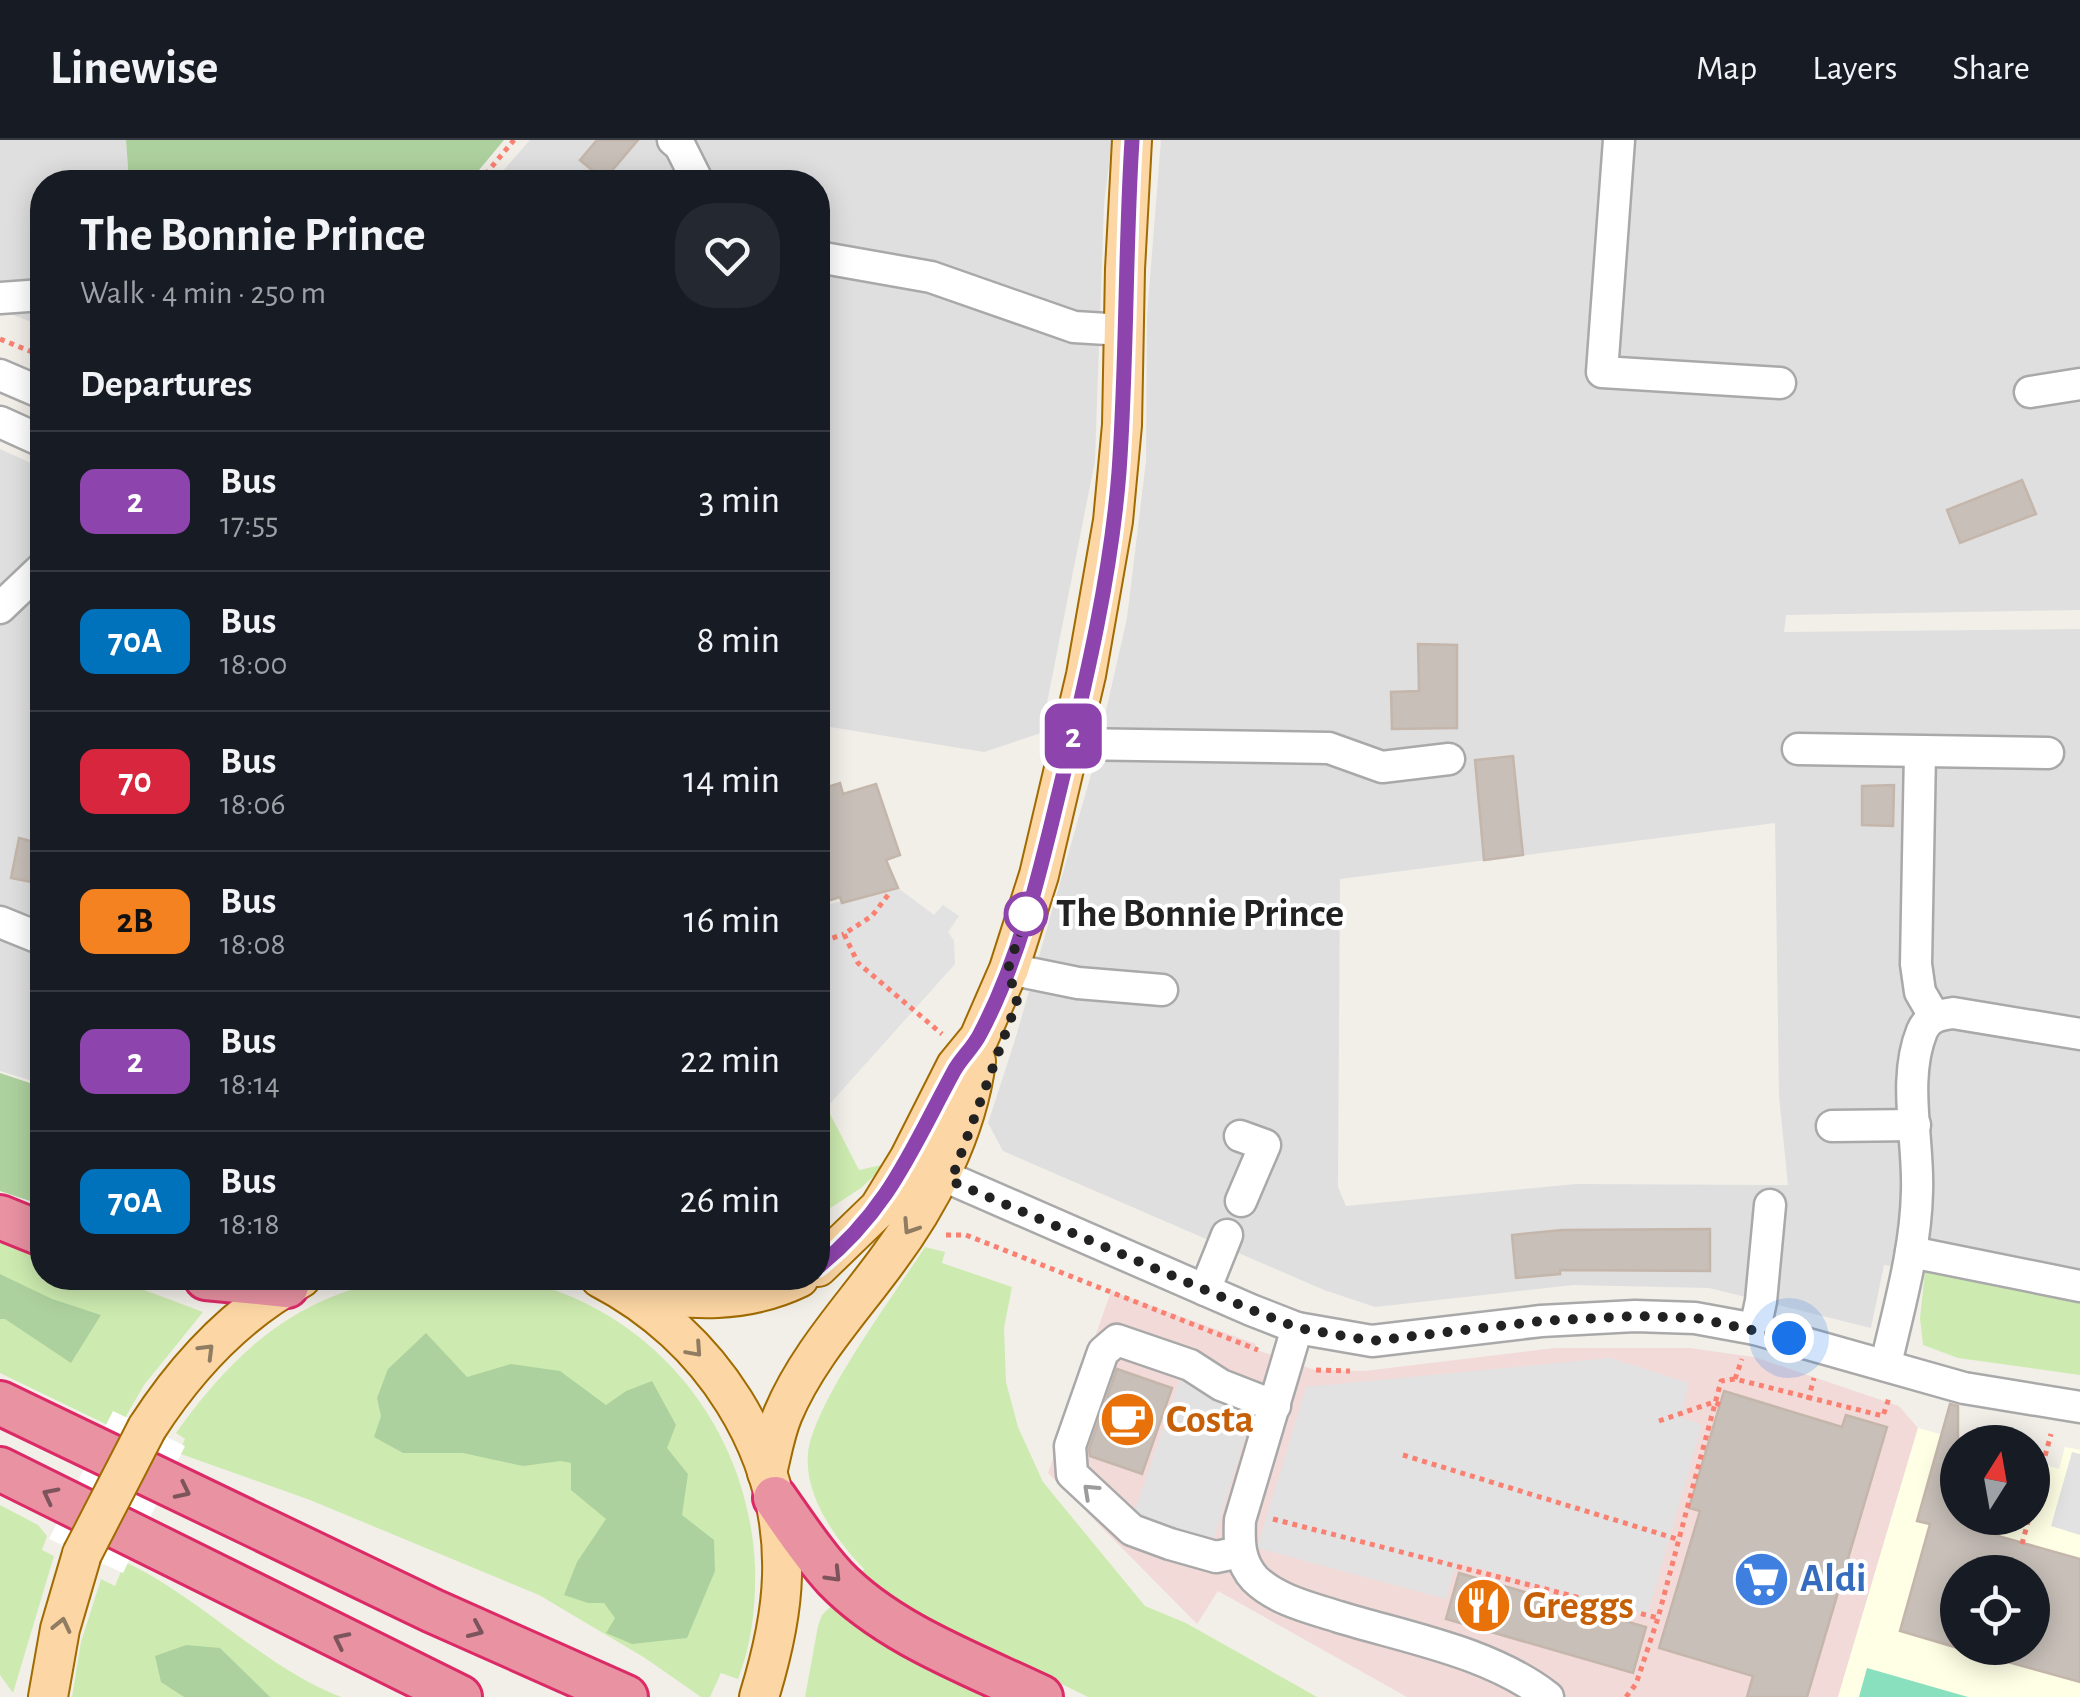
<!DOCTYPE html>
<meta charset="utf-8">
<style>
:root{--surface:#171b24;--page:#242831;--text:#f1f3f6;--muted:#9ea1a6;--line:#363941}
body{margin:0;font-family:"Alegreya Sans",sans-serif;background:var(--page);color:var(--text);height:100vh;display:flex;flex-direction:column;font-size:38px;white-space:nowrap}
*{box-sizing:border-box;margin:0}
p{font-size:32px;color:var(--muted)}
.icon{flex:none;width:55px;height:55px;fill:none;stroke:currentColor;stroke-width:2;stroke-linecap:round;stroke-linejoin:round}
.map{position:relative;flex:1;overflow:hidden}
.sheet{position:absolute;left:30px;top:30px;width:800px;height:1120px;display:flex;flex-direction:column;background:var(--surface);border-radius:40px;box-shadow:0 5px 25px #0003}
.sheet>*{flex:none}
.badge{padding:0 20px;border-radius:15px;font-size:35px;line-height:65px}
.needle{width:65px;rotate:11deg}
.tools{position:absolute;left:1940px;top:1285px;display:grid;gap:20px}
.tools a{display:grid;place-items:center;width:110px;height:110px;border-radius:50%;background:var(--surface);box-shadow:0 5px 25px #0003;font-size:50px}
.you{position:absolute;width:50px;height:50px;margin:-25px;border:8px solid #fff;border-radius:50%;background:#1a73e8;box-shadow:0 0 0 15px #1a73e833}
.map>.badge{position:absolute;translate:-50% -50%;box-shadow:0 0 0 5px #fff}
h2{padding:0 50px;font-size:38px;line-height:90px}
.round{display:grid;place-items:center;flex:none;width:105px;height:105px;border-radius:40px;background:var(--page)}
.head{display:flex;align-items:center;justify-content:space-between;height:170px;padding:0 50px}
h1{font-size:48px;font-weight:700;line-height:75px}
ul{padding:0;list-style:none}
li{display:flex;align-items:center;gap:30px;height:140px;padding:0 50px;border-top:2px solid var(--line)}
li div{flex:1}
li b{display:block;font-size:38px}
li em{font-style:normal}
li .badge{min-width:110px;font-weight:700;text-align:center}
header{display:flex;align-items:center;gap:60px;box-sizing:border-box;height:140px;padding:0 50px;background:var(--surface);border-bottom:2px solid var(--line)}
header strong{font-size:48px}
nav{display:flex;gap:55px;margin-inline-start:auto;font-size:35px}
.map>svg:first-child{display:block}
</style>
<header>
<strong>Linewise</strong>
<nav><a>Map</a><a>Layers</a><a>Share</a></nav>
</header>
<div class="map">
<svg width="2080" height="1557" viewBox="0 0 2080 1557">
<rect width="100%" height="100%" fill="#f2efe9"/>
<g fill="#e0dfdf" fill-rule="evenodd">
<path d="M0,0h126l3,42h-87v144l-42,-16z"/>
<path d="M530,0h582l-8,64 -9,257 -54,272 -57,19 -166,-27v-543h-325z"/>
<path d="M1161,0h919v470l-294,5 -2,17 296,-3v672l-196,-36 -13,63 -162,-40 -136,-3 -198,22 -51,-17 -321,-139 -15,-28 27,-83 79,-276 33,-146 19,-157 1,-145zM1775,683l4,273 9,89 -212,-1 -230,22 -8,-19 2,-308z"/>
<path d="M0,309l42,19v616l-42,-13z"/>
</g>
<path fill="#f2dad9" d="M1111,1151l145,53 -2,5 61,21 49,1 190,-23h136l64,9 145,49 19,22 -80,269h-431l-189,-106 -21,33 -149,-151z"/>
<path fill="#ffffe5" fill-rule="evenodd" d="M1918,1288l51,14h-11v76h74l1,-57 26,8 6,-22 15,3v247h-242zM1958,1432h74v76h-74z"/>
<g fill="#cdebb0">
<path d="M827,968l32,62 27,-6 -25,24 -43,28v-99z"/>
<path d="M0,1095l42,16v27h70l91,34 -59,73 -26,45 -118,-57z"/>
<path d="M925,1107l20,5 -3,11 70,24 -8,41 2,54 12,45 25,55 102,124 41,17 131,74h-229l-173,-85 -39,-29 -8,8 -10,-12 6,-10c-28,-29 -60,-73 -56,-115 5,-51 87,-160 117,-207z"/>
<path d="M1925,1132l155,29v74l-122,-17 -35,-13 -3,-27z"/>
<path d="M400,1138c41,0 89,-7 129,4 131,35 220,150 226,284 1,39 -3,77 -17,113l-17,-6 -11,24h-9l-56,-39 -106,-63 -229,-95 -132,-47 7,-14 -9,-6c59,-83 121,-138 224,-155z"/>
<path d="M0,1365l38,20 9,11 -5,14 12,6 -41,137 -13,-18z"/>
<path d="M125,1422c77,36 138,105 216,135h-269l9,-55 20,-63 14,7z"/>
<path d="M832,1465l64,40 111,52h-202l13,-71 4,-11z"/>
</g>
<g fill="#add19e">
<path d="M126,0h378l-35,42h-340z"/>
<path d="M0,933l42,14v118l-42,-14z"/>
<path d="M0,1134l52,25 49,16 -30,48 -66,-44h-5z"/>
<path d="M426,1193l41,44 44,-13 49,7 46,34 20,-14 26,-10 24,44 -9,23 21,26 -6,41 32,25 1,31 -28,67 -55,6 -26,-11 9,-15 -11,-15h-16l-24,-8 13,-33 29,-43 -35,-29v-27l-10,-2 -38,5 -60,-13h-60l-29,-16 7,-21 -4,-18 11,-29z"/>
<path d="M186,1505l34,3 50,49h-86l-23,-15 -6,-26z"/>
</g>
<path fill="#88e0be" d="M1867,1528l101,29h-109z"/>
<g fill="#e2e2e2">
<path d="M898,748l36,27 9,-10 16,11 -11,16 6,9 1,23 -137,153v-210z"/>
<path d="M1610,1218l79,25 -8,34 21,8 -55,191 -190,-54 -11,37 -189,-51 49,-161z"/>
<path d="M1180,1239l70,42 -36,117 -81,-22z"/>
<path d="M2072,1312l8,2v81l-29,-9z"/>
</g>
<path fill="#fff" d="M113,1271l72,35 -62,127 -74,-34z"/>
<g fill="#c7bfb8" stroke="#c4b6ab" stroke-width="2.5">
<path d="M597,0h41l-34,40 -24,-20z"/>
<path d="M2022,340l14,34 -76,29 -13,-33z"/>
<path d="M1418,504l39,1v83l-65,1 -1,-37 28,-1z"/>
<path d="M1513,616l10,99 -39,5 -9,-100z"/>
<path d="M840,643l3,11 33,-10 24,71 -14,5 12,28 -56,15 -2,-6 -22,7v-114z"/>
<path d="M1894,645l-1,41 -31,-1v-39z"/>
<path d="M19,698l23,6v40l-31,-6z"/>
<path d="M1710,1089v42l-150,-1v4l-44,4 -4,-43 50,-5z"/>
<path d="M1117,1229l55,19 -30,86 -52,-18 -1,-7z"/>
<path d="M1724,1251l118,36 4,-12 41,12 -80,270h-60l6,-21 -94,-28 41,-137 -11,-3z"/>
<path d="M1950,1264l8,2v112h45l-5,18 82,23v123l-97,-27 1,-7h48v-76h-74v76l-58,-17 30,-107 -13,-3z"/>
<path d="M1459,1433l187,54 -13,46 -187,-54z"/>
</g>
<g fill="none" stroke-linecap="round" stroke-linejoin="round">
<defs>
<g id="minor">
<path d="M673,0l7,6 18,36"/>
<path d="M1619,0l-17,232 178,11"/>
<path d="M818,117l113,20 143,50 50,3"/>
<path d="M0,158l42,-3"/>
<path d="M0,235l42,18"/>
<path d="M2030,252l50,-8"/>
<path d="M0,282l42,19"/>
<path d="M0,468l42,-40"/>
<path d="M1071,604l258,4 53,19 67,-8"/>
<path d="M1798,609l250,4"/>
<path d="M1920,612l-4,212 4,28 14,24"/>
<path d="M0,782l42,17"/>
<path d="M1009,829l69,14 84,7"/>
<path d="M1832,986l83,-1"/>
<path d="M1240,996l25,9 -24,56"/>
<path d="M921,1026l330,144 46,18 75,13 169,-20 94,-5 60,2 60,11 209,59 116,19"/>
<path d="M1911,1112l169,34"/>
<path d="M1205,1150l22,-55"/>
<path d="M1297,1188l-57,192c-1,21 -1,42 15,59 21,21 56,29 84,38 69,21 151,35 209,80"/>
<path d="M1755,1189l6,-28 9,-96"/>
<path d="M1886,1224c13,-57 30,-115 31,-173 2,-51 -15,-111 5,-160 6,-14 17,-16 31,-18l127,21"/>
<path d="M1240,1412l-24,5 -46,-13 -38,-14 -60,-56 -2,-28 33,-94 14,-12 73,25 31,20 54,21"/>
</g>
<g id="major">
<path d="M818,1127l61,-59 30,-49 47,-93 23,-28 30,-69 30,-94 47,-200 27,-154 9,-96 3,-156 7,-129"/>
<path d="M600,1138c110,57 186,172 182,298 -1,41 -11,82 -23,121"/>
<path d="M633,1151c58,10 112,13 166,-13"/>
<path d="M147,1288c40,-62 89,-115 154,-150"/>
<path d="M767,1333c5,-20 8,-40 16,-59 24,-57 67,-103 103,-152 43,-57 81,-129 90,-201"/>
<path d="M48,1557l12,-68 22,-75"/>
</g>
<g id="highway">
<path d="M0,1077l42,17"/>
<path d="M206,1138l81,8"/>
<path d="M0,1263l433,208 193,86"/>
<path d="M0,1329l460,228"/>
<path d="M775,1358c19,27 37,55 60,80 54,56 137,86 206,119"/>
</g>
</defs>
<use href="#minor" stroke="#a9a9a9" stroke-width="35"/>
<use href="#major" stroke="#a06b00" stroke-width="42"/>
<use href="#highway" stroke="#dc2a67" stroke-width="48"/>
<g stroke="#fa8072" stroke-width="5" stroke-dasharray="5 5" stroke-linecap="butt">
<path d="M479,42l35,-42"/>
<path d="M0,199l42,17"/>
<path d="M888,755l-16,21 -28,18 14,29 84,71"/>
<path d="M818,811l9,-11 17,-6"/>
<path d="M946,1095h20l292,115"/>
<path d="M1316,1230l34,1"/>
<path d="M1735,1239l7,-20"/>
<path d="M1808,1260l6,-22"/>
<path d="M1659,1281l55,-19 6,3"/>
<path d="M1403,1315l274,84"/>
<path d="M2032,1364l19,-70"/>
<path d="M1273,1379l385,99"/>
<path d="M2022,1404l7,-26"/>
<path d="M1626,1557l10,-13 22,-66 63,-237 14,-2 148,37 6,-18"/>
</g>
<use href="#minor" stroke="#fff" stroke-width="30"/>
<use href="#major" stroke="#fcd6a4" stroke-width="38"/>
<use href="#highway" stroke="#e892a2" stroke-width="42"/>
<defs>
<path id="major-bridge" d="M82,1414l65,-126"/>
</defs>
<use href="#major-bridge" stroke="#a06b00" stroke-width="42" stroke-linecap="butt"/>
<use href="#major-bridge" stroke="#fcd6a4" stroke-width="38"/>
</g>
<defs><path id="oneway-chevron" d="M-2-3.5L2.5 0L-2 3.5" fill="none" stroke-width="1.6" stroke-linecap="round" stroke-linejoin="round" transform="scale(2.5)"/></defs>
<g stroke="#8f7c63">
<use href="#oneway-chevron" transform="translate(910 1087) rotate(123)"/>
<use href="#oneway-chevron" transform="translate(695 1210) rotate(48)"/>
<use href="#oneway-chevron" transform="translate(207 1211) rotate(-45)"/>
<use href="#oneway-chevron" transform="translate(62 1485) rotate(-77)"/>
</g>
<g stroke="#7b545c">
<use href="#oneway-chevron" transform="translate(183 1351) rotate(26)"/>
<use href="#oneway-chevron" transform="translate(50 1355) rotate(-153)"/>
<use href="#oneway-chevron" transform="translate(834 1435) rotate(46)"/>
<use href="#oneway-chevron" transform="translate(476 1490) rotate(24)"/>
<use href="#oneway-chevron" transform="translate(341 1500) rotate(-154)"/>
</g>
<use stroke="#9c9c9c" href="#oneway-chevron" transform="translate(1090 1351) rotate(-137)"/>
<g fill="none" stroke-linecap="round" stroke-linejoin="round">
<defs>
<path id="line" d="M818,1127c71,-57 94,-119 136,-196 7,-13 19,-23 26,-37 42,-79 62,-171 83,-258 24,-99 48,-202 56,-304 8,-111 6,-221 13,-332"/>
</defs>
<use href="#line" stroke="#fff" stroke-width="22"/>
<use href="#line" stroke="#8e44ad" stroke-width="15"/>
<path stroke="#222" stroke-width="10" stroke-dasharray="0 18" d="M1026,774l3,-8 -21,63 9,33 -66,179 301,129 46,18 74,13 170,-20 93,-5 61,2 93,20"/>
</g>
<defs>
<symbol id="cafe-disc" viewBox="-11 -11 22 22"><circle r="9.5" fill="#e8710a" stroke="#fff"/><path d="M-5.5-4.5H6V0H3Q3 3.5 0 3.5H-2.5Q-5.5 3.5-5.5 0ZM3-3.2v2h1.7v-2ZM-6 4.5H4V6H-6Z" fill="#fff"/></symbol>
<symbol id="supermarket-disc" viewBox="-11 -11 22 22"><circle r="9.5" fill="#3f7fe0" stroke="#fff"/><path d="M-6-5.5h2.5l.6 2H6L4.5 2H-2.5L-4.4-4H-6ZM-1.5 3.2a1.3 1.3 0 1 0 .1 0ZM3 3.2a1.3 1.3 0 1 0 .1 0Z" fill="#fff"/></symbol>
<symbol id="restaurant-disc" viewBox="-11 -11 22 22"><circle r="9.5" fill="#e8710a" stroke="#fff"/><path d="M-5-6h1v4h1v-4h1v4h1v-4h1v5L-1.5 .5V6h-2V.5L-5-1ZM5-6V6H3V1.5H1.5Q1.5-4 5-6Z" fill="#fff"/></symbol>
</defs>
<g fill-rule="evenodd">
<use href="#cafe-disc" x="1096" y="1248" width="63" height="63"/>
<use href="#supermarket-disc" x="1730" y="1408" width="63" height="63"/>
<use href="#restaurant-disc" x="1452" y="1434" width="63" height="63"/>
</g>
<circle fill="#fff" stroke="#8e44ad" stroke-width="5" cx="1026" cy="774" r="20"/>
<g text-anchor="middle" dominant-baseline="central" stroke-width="8" stroke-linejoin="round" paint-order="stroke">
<g font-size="40" font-weight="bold" fill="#222" stroke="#fff" text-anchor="start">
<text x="1056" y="774">The Bonnie Prince</text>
</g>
<g font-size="40" font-weight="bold" fill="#c56008" stroke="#fff" text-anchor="start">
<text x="1166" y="1280">Costa</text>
<text x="1523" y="1466">Greggs</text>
</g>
<g font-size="40" font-weight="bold" fill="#366cbe" stroke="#fff" text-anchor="start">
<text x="1800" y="1439">Aldi</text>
</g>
</g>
</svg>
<div class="tools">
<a><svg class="needle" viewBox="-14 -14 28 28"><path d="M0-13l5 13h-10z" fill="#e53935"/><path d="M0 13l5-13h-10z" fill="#9ea1a6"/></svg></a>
<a><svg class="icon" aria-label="locate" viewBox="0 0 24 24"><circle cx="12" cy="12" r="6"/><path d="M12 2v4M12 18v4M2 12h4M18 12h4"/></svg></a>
</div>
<div class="you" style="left:1789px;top:1198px"></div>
<b class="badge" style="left:1073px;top:596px;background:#8e44ad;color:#fff">2</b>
<section class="sheet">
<div class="head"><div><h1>The Bonnie Prince</h1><p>Walk · 4 min · 250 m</p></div><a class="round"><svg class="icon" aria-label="heart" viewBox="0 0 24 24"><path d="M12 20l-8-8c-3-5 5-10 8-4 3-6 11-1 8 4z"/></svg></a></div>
<h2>Departures</h2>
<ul>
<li><span class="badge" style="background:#8e44ad;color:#fff">2</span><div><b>Bus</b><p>17:55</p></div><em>3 min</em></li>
<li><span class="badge" style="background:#0072bc;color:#fff">70A</span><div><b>Bus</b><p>18:00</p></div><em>8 min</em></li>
<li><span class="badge" style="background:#d7263d;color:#fff">70</span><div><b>Bus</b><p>18:06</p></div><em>14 min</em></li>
<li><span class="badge" style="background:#f58220;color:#111">2B</span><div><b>Bus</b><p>18:08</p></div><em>16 min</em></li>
<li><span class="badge" style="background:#8e44ad;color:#fff">2</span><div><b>Bus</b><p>18:14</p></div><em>22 min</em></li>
<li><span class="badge" style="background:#0072bc;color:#fff">70A</span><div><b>Bus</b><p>18:18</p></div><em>26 min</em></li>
</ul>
</section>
</div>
